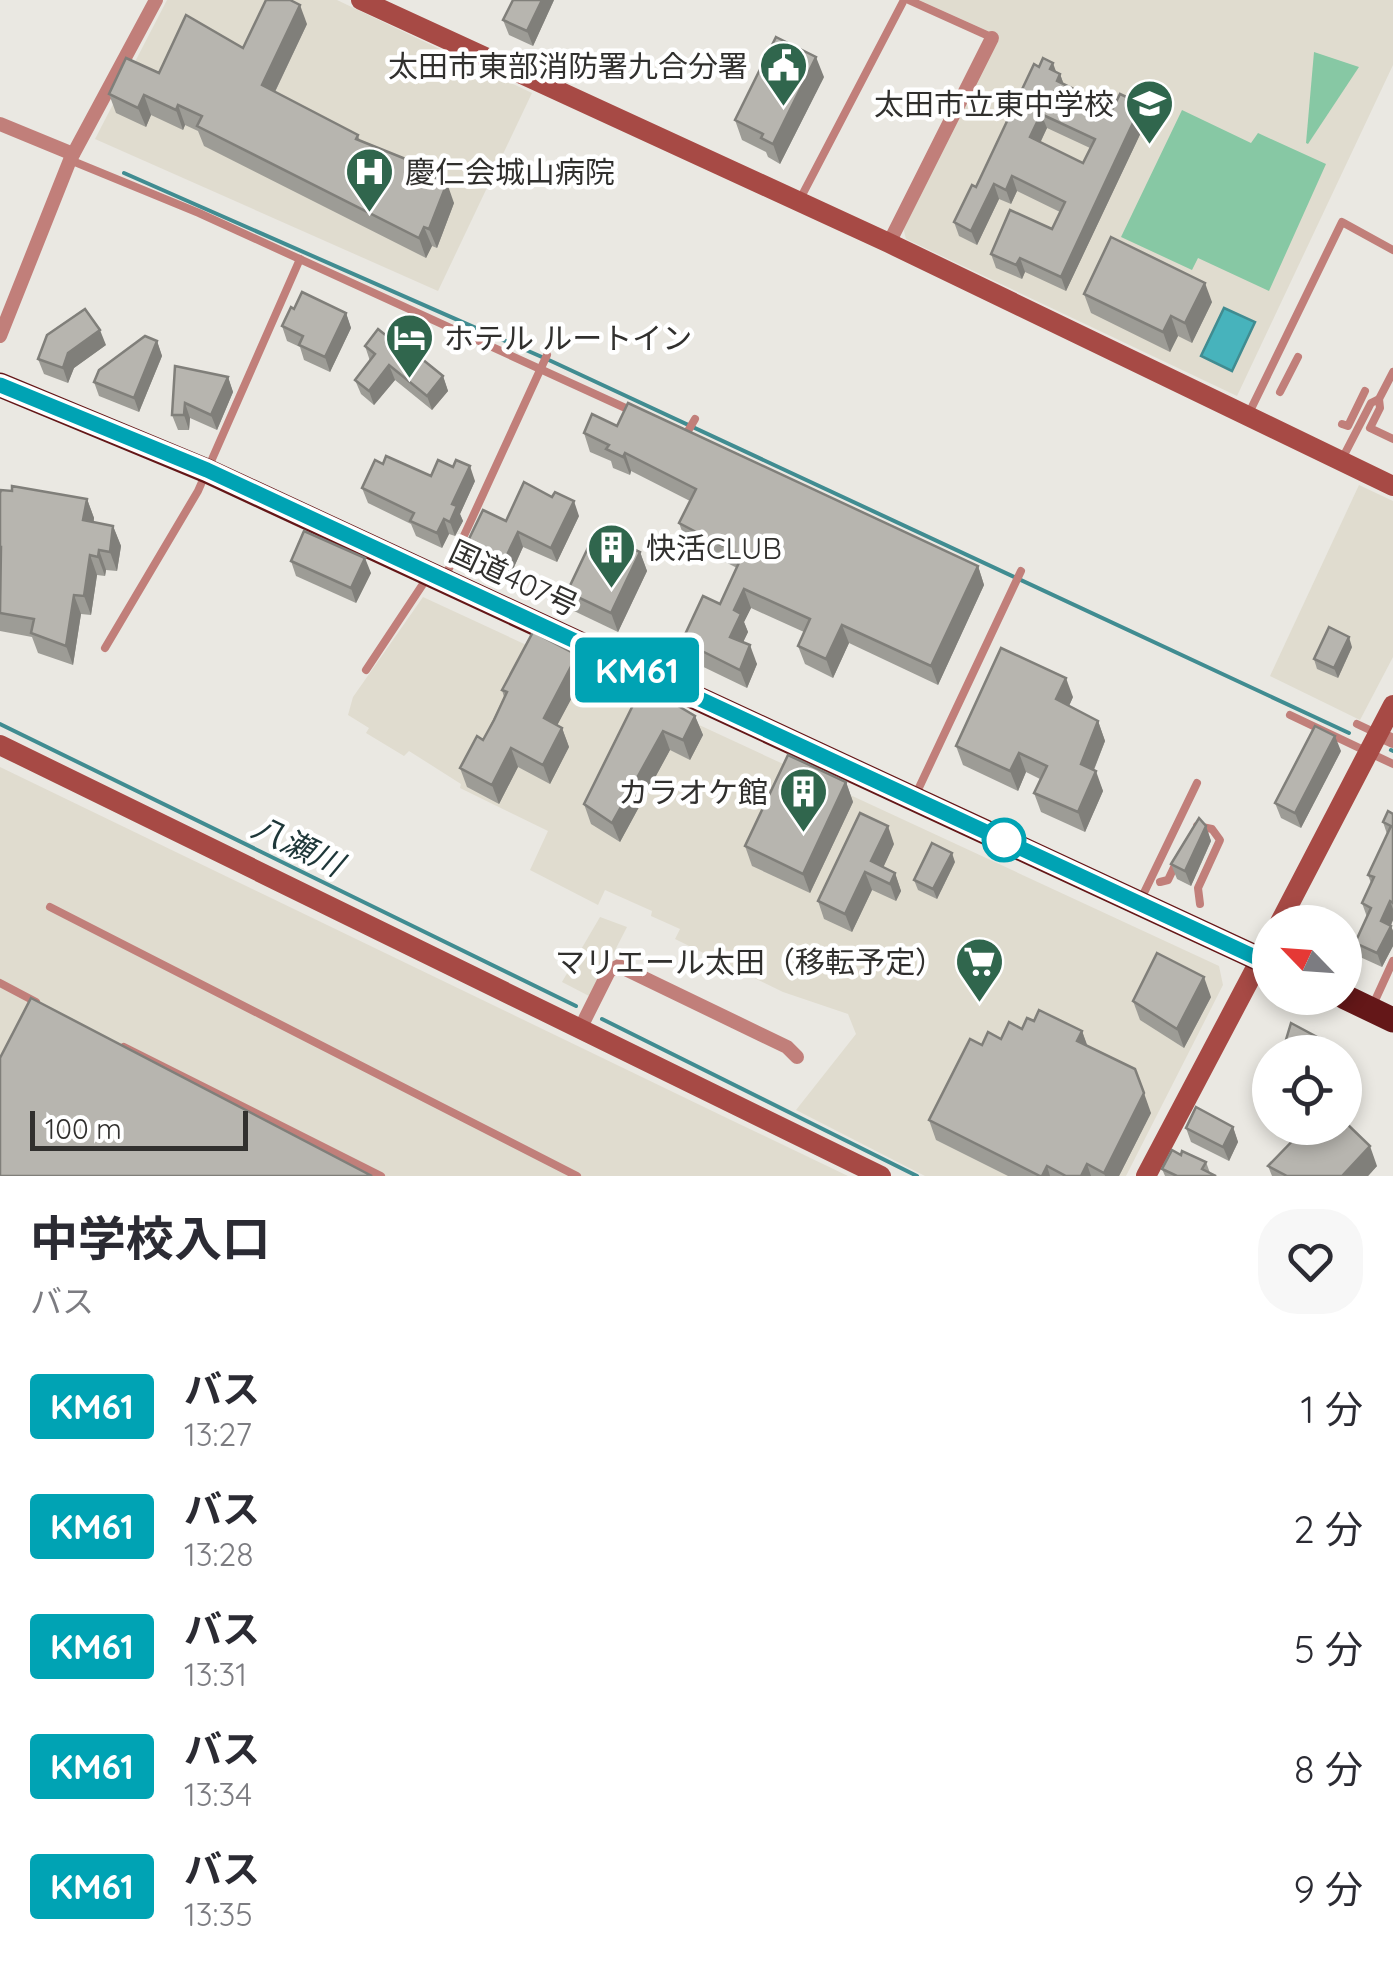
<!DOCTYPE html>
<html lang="ja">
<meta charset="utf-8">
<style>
:root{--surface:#fff;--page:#f7f7f7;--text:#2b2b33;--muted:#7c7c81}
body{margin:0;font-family:Quicksand,"Noto Sans JP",sans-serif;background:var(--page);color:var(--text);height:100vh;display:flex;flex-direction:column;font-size:38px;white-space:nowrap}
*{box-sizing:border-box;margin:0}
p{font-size:32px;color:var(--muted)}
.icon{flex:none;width:55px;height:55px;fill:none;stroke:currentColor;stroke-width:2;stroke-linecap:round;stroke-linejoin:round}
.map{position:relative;height:1176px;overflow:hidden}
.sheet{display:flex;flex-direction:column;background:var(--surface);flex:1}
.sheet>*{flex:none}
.badge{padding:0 20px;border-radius:8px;font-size:35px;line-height:65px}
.needle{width:65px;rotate:295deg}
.fabs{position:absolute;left:1252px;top:905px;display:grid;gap:20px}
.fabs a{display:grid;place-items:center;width:110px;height:110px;border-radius:50%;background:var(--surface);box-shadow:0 5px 15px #0003;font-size:50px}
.scale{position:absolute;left:30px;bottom:25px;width:218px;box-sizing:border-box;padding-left:10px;border:5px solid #31302e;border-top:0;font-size:28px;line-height:35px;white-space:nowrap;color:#31302e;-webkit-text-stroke:8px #fff;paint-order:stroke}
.map>.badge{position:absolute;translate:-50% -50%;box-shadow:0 0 0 5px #fff}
.round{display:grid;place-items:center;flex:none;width:105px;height:105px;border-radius:40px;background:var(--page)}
.head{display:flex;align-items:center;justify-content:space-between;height:170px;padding:0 30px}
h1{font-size:48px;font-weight:700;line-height:75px}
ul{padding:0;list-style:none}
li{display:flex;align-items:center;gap:30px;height:120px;padding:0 30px}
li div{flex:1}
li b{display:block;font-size:38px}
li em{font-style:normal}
li .badge{min-width:110px;font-weight:700;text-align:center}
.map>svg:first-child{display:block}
</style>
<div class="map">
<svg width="1393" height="1176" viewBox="0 0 1393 1176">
<rect width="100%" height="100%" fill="#eae8e2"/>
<g fill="#e0dccf">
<path d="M167,0h170l195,93 -94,198 -343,-152z"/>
<path d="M919,0h474v65l-156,331 -331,-157 -3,-12 96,-191z"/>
<path d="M1359,485l34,16v156l-33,63 -90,-44z"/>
<path d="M423,597l796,369 4,19 -97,191h-201l-129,-66 60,-76 -8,-20 -65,-22 -108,-53 5,-10 -29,-13 1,-5 -47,-21 -7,15 -68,-35 18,-39 -88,-43 1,-4 -52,-33 -5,5 -38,-23 3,-5 -21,-13 5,-18z"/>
<path d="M0,767l733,354 115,55h-848z"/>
<path d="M600,917l27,10 -36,70 -29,-15z"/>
</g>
<g fill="#87c8a4">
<path d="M1314,52l45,15 -51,77 -2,-1z"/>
<path d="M1182,110l69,33 7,-10 68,31 -57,127 -71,-33 -6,12 -71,-33z"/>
</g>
<path fill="#47b3bc" stroke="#408c91" stroke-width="2.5" d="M1224,308l31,14 -23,49 -31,-15z"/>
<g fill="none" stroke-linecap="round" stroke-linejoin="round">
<g stroke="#408c91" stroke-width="4">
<path d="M124,173l427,188 798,372"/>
<path d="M0,724l576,282"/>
<path d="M1391,750l2,1"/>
<path d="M602,1019l315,157"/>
</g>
<g stroke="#c17f7a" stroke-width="8">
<path d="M909,0l82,37"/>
<path d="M70,160l129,53 433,198"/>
<path d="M799,201l105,-201"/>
<path d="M1280,392l18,-35"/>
<path d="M1379,399l14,-27"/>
<path d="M1249,413l93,-191 51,28"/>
<path d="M1342,424l6,2 17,-35"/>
<path d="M685,436l10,-17"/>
<path d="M1341,461l30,-58 8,-4 1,9 -10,20 23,11"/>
<path d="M445,577l102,-222"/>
<path d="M105,648l93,-157 102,-232"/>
<path d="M366,670l61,-92"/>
<path d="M1290,715l103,49"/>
<path d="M1357,724l17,8"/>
<path d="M916,794l105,-223"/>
<path d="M1197,826l15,3 8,11 -22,48 2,16"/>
<path d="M1160,882l8,-2 10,-21"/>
<path d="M1141,899l56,-116"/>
<path d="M50,907l527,269"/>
<path d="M0,983l36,19"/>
<path d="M1372,1007l21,-46"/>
<path d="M124,1047l257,129"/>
</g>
<g stroke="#c17f7a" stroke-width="14">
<path d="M0,124l73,30"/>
<path d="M889,243l103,-205"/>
<path d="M0,336l70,-176 86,-160"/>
<path d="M1378,734l15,7"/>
<path d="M580,1029l29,-58 10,-5 168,81 10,10"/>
</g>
<g stroke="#a74a45" stroke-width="20">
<path d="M361,0l528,243 504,243"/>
<path d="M0,745l881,431"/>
<path d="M1280,922l113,-217"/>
<path d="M1146,1176l124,-235"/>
</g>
<g stroke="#641718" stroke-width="25">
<path d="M0,385l207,86 1063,493"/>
<path d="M1345,997l48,23"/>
</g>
</g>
<g fill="#9d9c96" fill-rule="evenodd">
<path d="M554,0l-21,46 -24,-11 -6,-15z"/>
<path d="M307,24l-32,68 83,43 2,6 61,30 33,32 -17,45 -5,-2 -6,12 -222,-112 -6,-15 -13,-6 -2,5 -32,-15 -5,12 -30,-14 -7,-19 50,-21 84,-25z"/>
<path d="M1057,72l3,2 4,11 49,23 20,-8 3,8 3,2 6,14 -79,167 -41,-19 -3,7 -26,-11 -5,-14 61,-25 8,-17 -43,-21 -6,13 -12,-5 -22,46 -18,-9 -5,-14zM1047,128l43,20 -7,15 -43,-21z"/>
<path d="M824,77l-44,87 -12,-7 -2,-5 -24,-12 -7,-20z"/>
<path d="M1084,294l128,8 -20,41 -14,-7 -8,16 -79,-39z"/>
<path d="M294,309l52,4 5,15 -21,44 -26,-12 -4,-13 -13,-6 -5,-15z"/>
<path d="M157,341l5,15 -23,56 -40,-16 -5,-14z"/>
<path d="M106,345l-32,23 -6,15 -24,-9 -6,-15z"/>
<path d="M365,346h34l44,30 5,15 -16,19 -37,-30 -21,25 -13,-11 -6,-14 15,-19z"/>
<path d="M175,366l53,11 5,15 -16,38 -27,-12 -1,12h-11l-6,-15z"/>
<path d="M617,426l361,140 6,19 -46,100 -89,-42 -16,35 -28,-14 -7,-18 6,-14 -53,-24 -7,14 4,10 -5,10 14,22 -10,24 -58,-28 -7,-19 38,-37 17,-36 -51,-26 -7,-19 11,-22 -59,-30 -1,4 -17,-7 -2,-7 -21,-9 -6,-19z"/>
<path d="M383,464l48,12 44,5 -15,33 3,7 -8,15 -6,-2 -7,14 -26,-12 -5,-12 -43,-21 -6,-15z"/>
<path d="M0,493l87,6 7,19v4l19,4 8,20 -4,25 -11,-1 -1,6 -8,-1 -6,40 -10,-1 -8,51 -35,-12 -6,-16 -32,-6z"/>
<path d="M579,516l-22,46 -34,-15 -13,29 -38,-17 -6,-14 40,-24z"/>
<path d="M640,552l7,19 -29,61 -44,-21 -7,-19z"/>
<path d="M291,561l80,12 -15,30 -60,-27z"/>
<path d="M1352,647l-14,31 -21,-9 -3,-10z"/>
<path d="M577,655l7,20 -27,50 5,3 7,19 -19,37 -32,-17 -19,37 -32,-17 -7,-19 23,-28 21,-43 -2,-7z"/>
<path d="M643,685l52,31 8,19 -13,25 -20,-10 -50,92 -29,-18 -7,-20z"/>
<path d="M1073,697l-4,9 29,15 7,20 -11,29 9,21 -18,41 -44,-20 -7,-19 6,-14 -14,-7 -8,19 -55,-26 -7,-19z"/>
<path d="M1341,751l-40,77 -20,-10 -6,-15z"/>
<path d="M846,782l7,20 -43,91 -58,-27 -7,-20z"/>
<path d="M1393,814v106l-2,6 2,5v15l-11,21 -22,-10 -5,-14 12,-26 -5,-14 9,-20 -3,-8 19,-41 -4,-12z"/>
<path d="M1206,826l5,15 -20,45 -14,-7 -6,-15z"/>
<path d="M894,844l-11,23 12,6 6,18 -5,10 -24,-11 -20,42 -28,-13 -6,-18z"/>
<path d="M955,862l-18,37 -19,-9 -4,-10z"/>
<path d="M1211,997l-27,51 -44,-28 -7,-19z"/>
<path d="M1034,1021l48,10 5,15 64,67 -32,63h-111l-72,-36 -7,-20 53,-75 19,-6z"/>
<path d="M1285,1043l49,3 2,6h-48z"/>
<path d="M1233,1127l5,15 -9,19 -38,-19 -5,-14z"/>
<path d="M1181,1155l25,7 4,11 6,3h-51l-3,-7z"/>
<path d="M1268,1166h109l-9,10h-96z"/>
</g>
<g fill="#807f7a">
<path d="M542,0h12l-21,46 -6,-15z"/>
<path d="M300,5l7,19 -38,80 -7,-19z"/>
<path d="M816,57l8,20 -44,87 -7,-20z"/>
<path d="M1053,63l5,14 2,-3 5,14 -3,8 -12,-27z"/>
<path d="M144,95l7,20 -5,12 -8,-19z"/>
<path d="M1133,100l5,13 1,-3 6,14 -79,167 -5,-14z"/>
<path d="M178,105l7,20 -2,5 -7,-20z"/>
<path d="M1041,114l6,14 -11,24 -6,-15z"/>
<path d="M1012,176l5,15 -6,13 -5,-14z"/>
<path d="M447,183l7,20 -17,45 -8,-19z"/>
<path d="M994,184l5,15 -22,46 -6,-14z"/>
<path d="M424,227l8,19 -6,12 -7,-20z"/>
<path d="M1020,258l5,14 -3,7 -6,-14z"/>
<path d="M1205,283l7,19 -20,41 -7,-20z"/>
<path d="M346,313l5,15 -21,44 -5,-15z"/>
<path d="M1171,316l7,20 -8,16 -7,-20z"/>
<path d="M100,330l6,15 -32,23 -6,15 -5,-15 5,-15z"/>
<path d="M157,341l5,15 -23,56 -5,-14z"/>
<path d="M389,365l6,15 -21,25 -5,-14z"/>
<path d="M443,376l5,15 -16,19 -5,-14z"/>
<path d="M228,377l5,15 -16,38 -6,-15z"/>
<path d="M185,403l5,15 -1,12 -5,-15z"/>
<path d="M625,453l6,18 -1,4 -7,-18z"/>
<path d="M470,466l5,15 -15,33 3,7 -8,15 -5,-14 2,-18z"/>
<path d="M87,499l7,19 -4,21 -7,-19z"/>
<path d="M574,501l5,15 -22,46 -6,-14z"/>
<path d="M444,519l5,15 -7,14 -5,-15z"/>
<path d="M113,526l8,20 -4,25 -7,-19z"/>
<path d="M518,532l5,15 -13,29 -6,-15z"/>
<path d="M99,550l7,20 -1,6 -7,-19z"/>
<path d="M640,552l7,19 -29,61 -7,-19z"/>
<path d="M90,555l7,20 -6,40 -7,-19z"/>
<path d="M365,558l6,15 -15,30 -5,-15z"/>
<path d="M978,566l6,19 -46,100 -7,-19z"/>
<path d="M744,589l7,19 -7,14 4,10 -11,23 -7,-18 4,-27z"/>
<path d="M74,595l7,19 -8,51 -7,-19z"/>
<path d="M842,625l7,18 -16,35 -7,-19z"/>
<path d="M1349,637l3,10 -14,31 -4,-10z"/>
<path d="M750,645l7,19 -10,24 -7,-18z"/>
<path d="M577,655l7,20 -33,62 -7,-19z"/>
<path d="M1066,678l7,19 -10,22 -7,-20z"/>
<path d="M695,716l8,19 -13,25 -7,-20z"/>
<path d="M1098,721l7,20 -17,43 -7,-20z"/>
<path d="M562,728l7,19 -19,37 -7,-19z"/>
<path d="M663,731l7,19 -50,92 -8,-19z"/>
<path d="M1335,736l6,15 -40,77 -6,-15z"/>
<path d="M511,748l7,19 -19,37 -7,-19z"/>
<path d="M1019,753l7,19 -8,19 -8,-20z"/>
<path d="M1096,771l7,20 -18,41 -7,-20z"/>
<path d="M846,782l7,20 -43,91 -7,-19z"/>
<path d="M888,826l6,18 -16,35 -7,-18z"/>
<path d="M1206,826l5,15 -20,45 -6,-15z"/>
<path d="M952,853l3,9 -18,37 -4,-10z"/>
<path d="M865,872l7,18 -20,42 -7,-18z"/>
<path d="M895,873l6,18 -5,10 -6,-17z"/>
<path d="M1390,901l3,8v11l-7,15 -5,-14z"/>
<path d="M1391,926l2,5v15l-11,21 -5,-14z"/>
<path d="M1204,977l7,20 -27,51 -7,-19z"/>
<path d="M1082,1031l7,19 -12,-9z"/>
<path d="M1144,1093l7,20 -32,63h-14l-1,-3z"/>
<path d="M1233,1127l5,15 -9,19 -6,-14z"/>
<path d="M1370,1146l7,20 -9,10h-26z"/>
<path d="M1087,1164l4,12h-10z"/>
<path d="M1047,1166l3,10h-8z"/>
</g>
<g fill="#b7b5af" stroke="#807f7a" stroke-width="2.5" fill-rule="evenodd">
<path d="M266,0h24l10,5 -38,80 96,50 -2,4 62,25 -2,5 31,14 -18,46 -5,-2 -5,11 -222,-112 5,-10 -24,-11 -2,5 -32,-15 -6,13 -29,-14 17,-36 33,15 27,-58 57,33z"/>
<path d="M513,0h29l-15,31 -24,-11z"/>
<path d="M776,37l40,20 -43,87 -12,-6 2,-4 -28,-14z"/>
<path d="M1043,58l10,5 -3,6 10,5 -3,7 56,27 7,-14 13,6 -3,5 9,5 -78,167 -41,-19 -4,7 -25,-11 19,-44 42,19 13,-27 -53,-26 -6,14 -12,-6 -23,47 -17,-9 18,-37 4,2 58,-123 5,3zM1041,114l54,25 -12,24 -53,-26z"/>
<path d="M1111,237l94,46 -20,40 -14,-7 -8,16 -79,-38z"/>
<path d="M302,292l44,21 -21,44 -26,-12 4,-9 -21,-10 9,-19 3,2z"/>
<path d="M85,309l15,21 -32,23 -5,15 -25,-9 9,-24z"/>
<path d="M378,329l21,17 2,-4 42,34 -16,20 -38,-31 -20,26 -14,-11 20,-26 -10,-8z"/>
<path d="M145,336l12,5 -23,57 -40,-16 5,-12z"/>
<path d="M175,366l53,11 -17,38 -26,-12 -1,12h-12z"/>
<path d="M628,403l350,163 -47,100 -89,-41 -16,34 -28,-13 12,-27 -66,-30 -10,21 7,4 -11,23 20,8 -10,25 -58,-29 21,-45 17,8 22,-48 -63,-33 17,-34 -71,-36 -2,4 -17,-8 3,-4 -25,-12 8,-19 25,12z"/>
<path d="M386,456l45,20 7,-16 15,7 3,-7 14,6 -18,38 5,2 -7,16 -6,-3 -7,14 -27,-12 4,-8 -52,-25 13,-28 8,4z"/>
<path d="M524,482l28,15 3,-5 19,9 -23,47 -33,-16 -14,29 -38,-16 17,-35 23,11z"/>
<path d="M12,486l75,13 -4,21 30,6 -3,26 -11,-2 -1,7 -8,-2 -6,41 -10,-1 -8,51 -35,-13 3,-14 -34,-6 1,-66h-1v-54l1,-3 11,1z"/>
<path d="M304,531l61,27 -14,30 -60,-27z"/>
<path d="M596,531l44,21 -29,61 -44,-21z"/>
<path d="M1329,627l20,10 -15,31 -20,-9z"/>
<path d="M533,632l44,23 -33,63 18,10 -19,37 -32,-17 -19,37 -32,-17 17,-32 6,4 11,-20 13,-28 -5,-2z"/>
<path d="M1001,648l65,30 -10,21 42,22 -17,43 15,7 -18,41 -44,-19 13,-27 -28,-13 -9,18 -54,-25z"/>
<path d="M643,685l52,31 -12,24 -20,-9 -51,92 -28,-19z"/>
<path d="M1315,726l20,10 -40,77 -20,-10z"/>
<path d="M788,755l58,27 -43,92 -58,-28z"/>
<path d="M1388,811l5,3v89l-3,-2 -9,20 10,5 -14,27 -22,-10 16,-35 -9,-5 12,-26 -6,-2 23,-49 -8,-4z"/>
<path d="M860,813l28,13 -17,35 24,12 -5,11 -25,-12 -20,42 -27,-13z"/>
<path d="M1199,818l7,8 -21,45 -14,-7z"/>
<path d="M932,843l20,10 -19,36 -19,-9z"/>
<path d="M1157,953l47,24 -27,52 -44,-28z"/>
<path d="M31,998l341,178h-372v-118z"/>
<path d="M1039,1010l43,21 -5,10 58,28 9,24 -40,80 -17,-9 -6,12h-15l-19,-10 -5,10h-2l-111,-56 41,-81 12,6 6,-13 13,7 8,-17 13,7 5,-11 7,3z"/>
<path d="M1291,1023l43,23 -3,6h-27l-19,-9z"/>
<path d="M1196,1107l37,20 -10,20 -37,-19z"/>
<path d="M1345,1122l25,24 -28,30h-55l-19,-10 37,-38h40z"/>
<path d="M1172,1150l9,5 1,-4 24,11 -4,7 14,7h-39l-15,-7z"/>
</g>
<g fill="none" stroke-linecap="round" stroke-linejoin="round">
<defs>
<path id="line" d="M0,385l207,85 1063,494"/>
</defs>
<use href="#line" stroke="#fff" stroke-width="22"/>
<use href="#line" stroke="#00a3b4" stroke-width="15"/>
</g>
<defs>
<symbol id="civic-pin" viewBox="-11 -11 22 30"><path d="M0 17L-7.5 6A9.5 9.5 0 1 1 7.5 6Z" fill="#30664d" stroke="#fff"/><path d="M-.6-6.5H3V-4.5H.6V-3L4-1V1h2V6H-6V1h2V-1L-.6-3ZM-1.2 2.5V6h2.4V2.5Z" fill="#fff"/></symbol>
<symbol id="school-pin" viewBox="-11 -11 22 30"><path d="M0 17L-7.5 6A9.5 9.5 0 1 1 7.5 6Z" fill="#30664d" stroke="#fff"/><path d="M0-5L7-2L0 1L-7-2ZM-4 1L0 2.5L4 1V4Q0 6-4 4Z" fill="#fff"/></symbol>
<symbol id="hospital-pin" viewBox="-11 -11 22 30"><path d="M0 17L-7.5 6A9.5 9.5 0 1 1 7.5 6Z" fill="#30664d" stroke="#fff"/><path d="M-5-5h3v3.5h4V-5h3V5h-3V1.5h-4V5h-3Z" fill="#fff"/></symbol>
<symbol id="hotel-pin" viewBox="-11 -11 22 30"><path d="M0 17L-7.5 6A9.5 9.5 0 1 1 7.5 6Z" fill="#30664d" stroke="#fff"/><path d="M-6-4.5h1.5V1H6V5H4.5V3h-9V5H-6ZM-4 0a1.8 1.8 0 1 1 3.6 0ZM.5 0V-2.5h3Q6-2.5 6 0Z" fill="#fff"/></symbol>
<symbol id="building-pin" viewBox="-11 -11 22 30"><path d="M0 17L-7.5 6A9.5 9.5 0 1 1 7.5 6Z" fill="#30664d" stroke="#fff"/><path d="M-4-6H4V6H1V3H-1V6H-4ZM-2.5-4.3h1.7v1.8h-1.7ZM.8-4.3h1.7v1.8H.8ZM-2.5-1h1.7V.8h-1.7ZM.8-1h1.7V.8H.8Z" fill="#fff"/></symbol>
<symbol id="supermarket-pin" viewBox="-11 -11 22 30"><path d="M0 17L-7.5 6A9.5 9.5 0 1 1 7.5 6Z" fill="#30664d" stroke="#fff"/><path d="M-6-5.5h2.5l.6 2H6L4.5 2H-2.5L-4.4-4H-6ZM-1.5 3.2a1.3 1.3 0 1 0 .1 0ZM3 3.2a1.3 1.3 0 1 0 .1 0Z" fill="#fff"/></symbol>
</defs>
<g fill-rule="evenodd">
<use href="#civic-pin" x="756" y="38" width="55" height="75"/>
<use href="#school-pin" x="1122" y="76" width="55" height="75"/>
<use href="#hospital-pin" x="342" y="144" width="55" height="75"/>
<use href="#hotel-pin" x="382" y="310" width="55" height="75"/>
<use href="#building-pin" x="584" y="520" width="55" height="75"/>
<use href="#building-pin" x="776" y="764" width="55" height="75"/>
<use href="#supermarket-pin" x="952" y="934" width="55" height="75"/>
</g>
<circle fill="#fff" stroke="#00a3b4" stroke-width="5" cx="1004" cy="840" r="20"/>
<g text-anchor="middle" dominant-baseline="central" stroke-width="9" stroke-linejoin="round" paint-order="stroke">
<g font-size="30" fill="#31302e" stroke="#fff" text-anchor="end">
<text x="748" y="66">太田市東部消防署九合分署</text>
<text x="1114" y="104">太田市立東中学校</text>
<text x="405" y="172" text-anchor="start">慶仁会城山病院</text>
<text x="444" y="338" text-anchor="start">ホテル ルートイン</text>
<text x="646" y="548" text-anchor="start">快活CLUB</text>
<text x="768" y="792">カラオケ館</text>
<text x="945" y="962">マリエール太田（移転予定）</text>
</g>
<g font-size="30" fill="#31302e" stroke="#fff">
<text transform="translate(514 578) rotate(25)">国道407号</text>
</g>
<g font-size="32" font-style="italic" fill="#1e3739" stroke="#fff">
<text transform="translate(298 845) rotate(26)">八瀬川</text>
</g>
</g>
</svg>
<div class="fabs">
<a><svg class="needle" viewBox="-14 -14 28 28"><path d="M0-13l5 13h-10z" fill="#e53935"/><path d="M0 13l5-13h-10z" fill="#7c7c81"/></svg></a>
<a><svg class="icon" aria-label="locate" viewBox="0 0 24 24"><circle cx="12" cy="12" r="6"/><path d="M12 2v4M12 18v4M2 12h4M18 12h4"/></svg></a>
</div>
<div class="scale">100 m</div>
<b class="badge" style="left:637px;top:670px;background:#00a3b4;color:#fff">KM61</b>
</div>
<section class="sheet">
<div class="head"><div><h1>中学校入口</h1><p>バス</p></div><a class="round"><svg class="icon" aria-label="heart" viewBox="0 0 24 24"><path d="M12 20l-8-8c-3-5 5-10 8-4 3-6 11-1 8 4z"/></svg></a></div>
<ul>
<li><span class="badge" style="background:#00a3b4;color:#fff">KM61</span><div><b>バス</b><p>13:27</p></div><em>1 分</em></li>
<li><span class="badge" style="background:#00a3b4;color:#fff">KM61</span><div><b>バス</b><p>13:28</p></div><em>2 分</em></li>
<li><span class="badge" style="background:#00a3b4;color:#fff">KM61</span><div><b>バス</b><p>13:31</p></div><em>5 分</em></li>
<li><span class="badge" style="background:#00a3b4;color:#fff">KM61</span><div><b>バス</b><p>13:34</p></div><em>8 分</em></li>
<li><span class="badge" style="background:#00a3b4;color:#fff">KM61</span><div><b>バス</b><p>13:35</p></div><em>9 分</em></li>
</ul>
</section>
